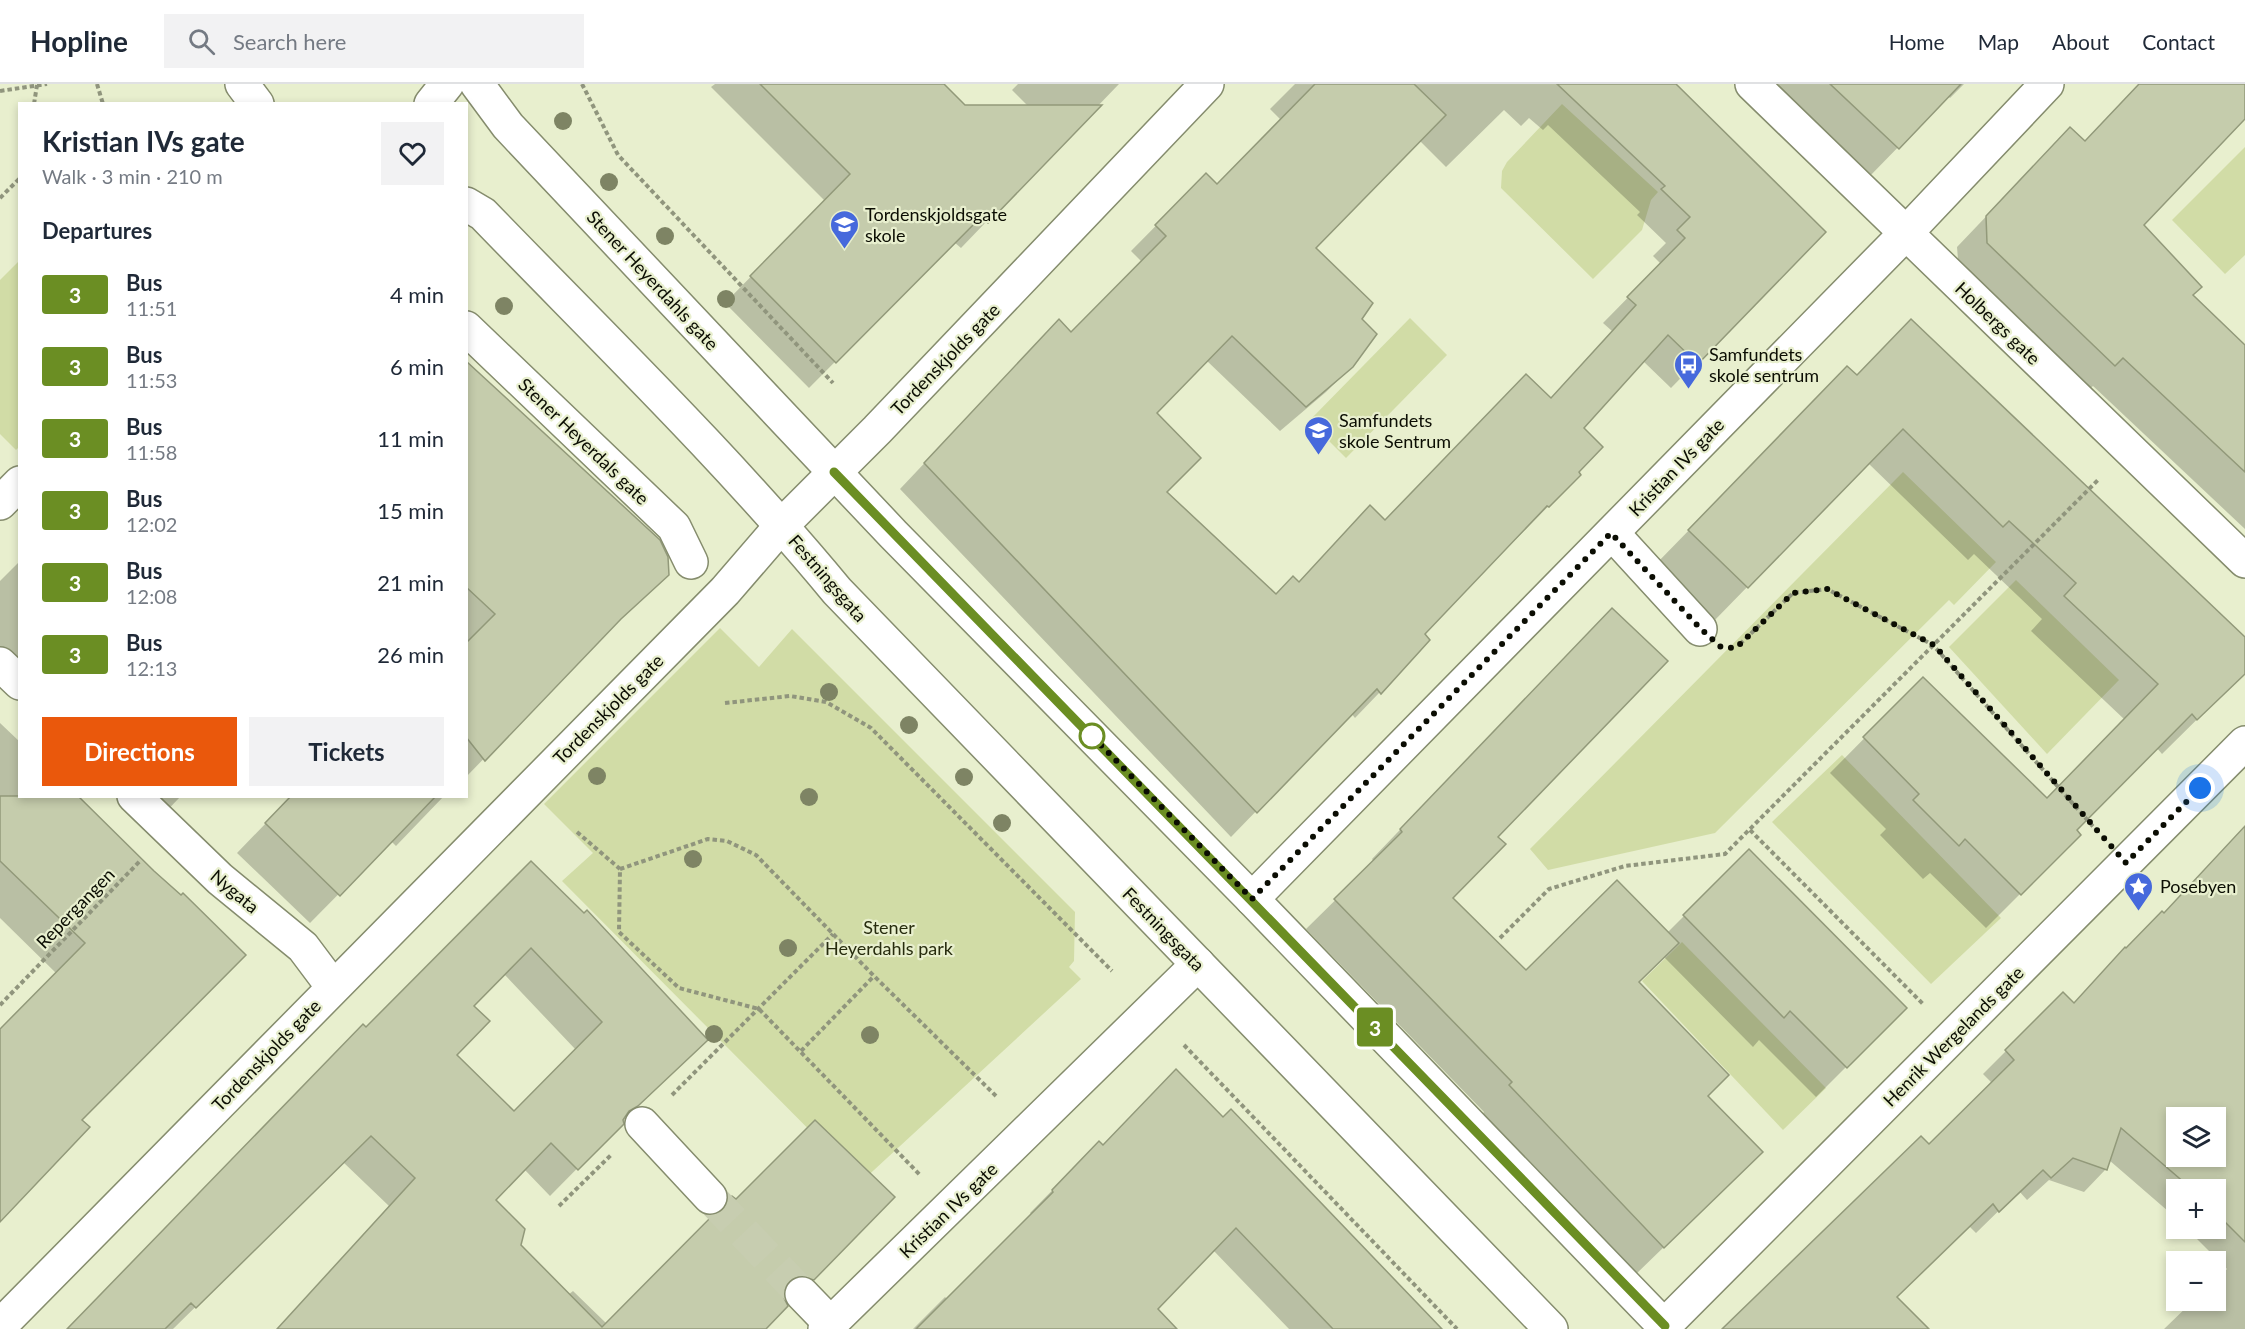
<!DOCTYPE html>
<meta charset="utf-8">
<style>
:root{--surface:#fff;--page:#f2f2f3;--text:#1f2937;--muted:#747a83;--line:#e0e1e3;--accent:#ea580c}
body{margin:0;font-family:Lato,sans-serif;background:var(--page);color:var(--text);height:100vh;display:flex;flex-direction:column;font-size:22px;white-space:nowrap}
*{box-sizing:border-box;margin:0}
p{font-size:20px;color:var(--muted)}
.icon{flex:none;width:33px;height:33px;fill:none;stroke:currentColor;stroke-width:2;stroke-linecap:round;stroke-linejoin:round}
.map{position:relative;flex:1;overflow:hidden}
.panel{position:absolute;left:18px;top:18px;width:450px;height:696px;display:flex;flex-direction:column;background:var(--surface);border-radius:0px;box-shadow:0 3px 9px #0003}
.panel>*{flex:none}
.badge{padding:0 12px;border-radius:4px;font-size:21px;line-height:39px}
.buttons{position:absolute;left:2166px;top:1023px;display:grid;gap:12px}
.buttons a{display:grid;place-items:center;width:60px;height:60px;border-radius:0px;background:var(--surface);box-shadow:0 3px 9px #0003;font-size:30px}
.you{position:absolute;width:30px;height:30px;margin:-15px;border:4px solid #fff;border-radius:50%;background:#1a73e8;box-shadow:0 0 0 9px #1a73e833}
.map>.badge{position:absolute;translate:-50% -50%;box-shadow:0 0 0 3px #fff}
h2{padding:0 24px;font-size:22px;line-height:54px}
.round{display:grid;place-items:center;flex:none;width:63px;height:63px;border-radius:0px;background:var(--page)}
.headline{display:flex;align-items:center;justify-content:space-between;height:102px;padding:0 24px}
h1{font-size:28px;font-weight:700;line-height:45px}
.cta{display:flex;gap:12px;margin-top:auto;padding:12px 24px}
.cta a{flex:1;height:69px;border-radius:0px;background:var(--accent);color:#fff;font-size:24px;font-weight:700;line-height:69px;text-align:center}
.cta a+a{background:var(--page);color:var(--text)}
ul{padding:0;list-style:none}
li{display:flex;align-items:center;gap:18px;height:72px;padding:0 24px}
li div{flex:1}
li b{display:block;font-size:22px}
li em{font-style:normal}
li .badge{min-width:66px;font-weight:700;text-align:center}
header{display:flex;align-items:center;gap:36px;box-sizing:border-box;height:84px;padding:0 30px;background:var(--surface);border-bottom:2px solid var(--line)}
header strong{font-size:28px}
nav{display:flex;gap:33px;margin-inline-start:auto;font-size:21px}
.search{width:420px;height:54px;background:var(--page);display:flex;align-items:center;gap:15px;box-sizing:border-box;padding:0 21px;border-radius:0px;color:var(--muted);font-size:22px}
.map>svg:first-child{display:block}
</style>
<header>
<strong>Hopline</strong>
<div class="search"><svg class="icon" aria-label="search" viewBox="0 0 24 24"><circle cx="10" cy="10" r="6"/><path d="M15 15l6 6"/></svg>Search here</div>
<nav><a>Home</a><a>Map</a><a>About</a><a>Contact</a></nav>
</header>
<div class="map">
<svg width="2245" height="1245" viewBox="0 0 2245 1245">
<rect width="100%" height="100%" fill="#e8efce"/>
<g fill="#d1dca6">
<path d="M1562,20l96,88 -7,8 -9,30 -49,49 -92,-91 1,-17 5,-9z"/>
<path d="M2245,63v108l-20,19 -53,-54z"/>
<path d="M19,177l1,185 -4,4 -16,-16v-154z"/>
<path d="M1410,234l37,37 -101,103 -37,-37z"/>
<path d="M1903,388l93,90 -42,43 -5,-5 -234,233 -167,37 -18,-21z"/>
<path d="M2016,496l103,100 -72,74 -98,-107z"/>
<path d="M720,544l39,39 33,-38 283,283 -1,49 -5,6 12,12 -220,203 -299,-301 31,-28 -49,-49z"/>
<path d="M1842,671l159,163 -70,66 -159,-162z"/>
<path d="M1682,858l144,146 -43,42 -141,-149z"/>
</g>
<g fill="#0003" fill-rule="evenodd">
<path d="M715,0h227l22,22h64l-16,-16 6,-6h101l-158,164 -7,-6 -145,146 -84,-85 100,-102 -114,-114z"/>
<path d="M1295,0h379l150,148 -153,156 -28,-27 -61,67 -5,44 2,3 -156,159 5,6 -49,53 -24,25 -4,-5 -120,124 -331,-348 134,-142 37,-13 71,-72 -11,-11 75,-76 10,11 65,-66 -11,-11zM1504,26l17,16 8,-8 14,12 5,-5 92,87 -3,3 29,28 -13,13 8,8 -58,59 9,8 -62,68 -165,123 -40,11 -47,50 -23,13 -110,-104 -11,-79 52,-53 74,71 46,-39 26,-26 8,-46 -47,-71 106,-109 27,27z"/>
<path d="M1757,0h207l-14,14 -2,-2 -80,82z"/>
<path d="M2139,0h106v33l-103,108 49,71 54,52v181l-152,-143 -9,8 -125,-122 -2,-25 84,-88 43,-17z"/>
<path d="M466,279l201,211 -67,65 -134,138z"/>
<path d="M1856,293l389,262v33l-83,82 -6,-7 -82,83 5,5 -93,93 -56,-55 -7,6 -43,-44 6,-6 -56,-56 93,-94 123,121 79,-80 -94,-89 11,-12 -68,-65 -6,6 -100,-97 -155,159 -58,-57 158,-162z"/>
<path d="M20,477v124l-20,-19v-85z"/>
<path d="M1583,555l-87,198 -45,61 75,74 141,-39 82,-82 156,157 -89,89 -57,-57 -6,7 -90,-91 -26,26 69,114 26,85 -98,95 -153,-160 3,-4 -178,-183 68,-67 -2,-3z"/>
<path d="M0,639l20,19v54l133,76 -73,248 -80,97v-186l57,-57 -57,-56z"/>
<path d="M132,712h49l-24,25z"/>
<path d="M292,712h152l-48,50 -5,-5 -81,82 -73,-70z"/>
<path d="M2245,742v503h-81l30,-29h22v-20l11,-11 -41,-41h30v-38h-40v28l-67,-58 -3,9 -22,23 -35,-12 -22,20 -8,-9 -43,42 -7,-7 -73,71 31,32h-203l205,-183 63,-63 -9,-9 80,-80 10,10 52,-55 38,-34zM2176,1034h40v38h-40z"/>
<path d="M531,779l148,203 -58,55 1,2 -72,73 -26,-27 -30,31 26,46 48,49 5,-4 34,33 125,-126 4,3 157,-4 -129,132h-351l-72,-70 48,-53 -46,-44 -170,167h-104l267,-276 30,-24zM504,890l72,76 -62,63 -60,-58 18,-49z"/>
<path d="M1223,1035l217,210h-151l-76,-79 -57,59 19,20h-262l32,-32 3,3 84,-85 -2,-2 47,-48 26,-19z"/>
</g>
<g fill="#c5ccac" stroke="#92997a" stroke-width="1.5" fill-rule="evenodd">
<path d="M760,0h184l21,21h137l-114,118 -7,-6 -145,146 -86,-87 100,-102z"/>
<path d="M1315,0h99l32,31 -130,133 57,55 -11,16 15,15 -24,33 -47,40 -74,-71 -75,77 44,45 -34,34 109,102 17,-18 6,6 71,-77 15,15 141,-146 25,24 85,-93 -9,-8 58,-59 -8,-8 13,-13 -29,-28 4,-3 -108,-102h119l150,148 -128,132 -30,-29 -84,93 19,19 -24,25 2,3 -32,32 -2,-1 -122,128 5,6 -49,54 -4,-5 -120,124 -333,-350 135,-144 12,13 95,-96 -11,-11 51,-52 11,11z"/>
<path d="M1830,0h131l-62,65z"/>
<path d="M2139,0h106v35l-101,106 58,62 -9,8 52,50v127l-122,-114 -8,8 -128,-123 -1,-27 84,-89 15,14z"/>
<path d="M1911,235l334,318v37l-48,46 -5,-6 -115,116 4,5 -60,60 -56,-56 -6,7 -46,-46 6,-6 -56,-57 60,-60 124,121 111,-114 -94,-88 12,-13 -67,-62 -6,6 -100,-98 -155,159 -60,-58 159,-164 10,9z"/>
<path d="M466,277l194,179 8,17 1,18 -48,44 -136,142 -19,-24v-94l29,-29 -29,-27z"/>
<path d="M1612,524l56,53 -170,176 8,7 -53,54 73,72 91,-90 62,63 -40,39 90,93 -21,21 55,56 -99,96 -155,-163 3,-3 -178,-183 68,-67 -2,-3z"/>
<path d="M0,712h78l76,75 27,24 2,-2 63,62 -164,165 8,7 -90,95v-193l85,-86 -85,-82z"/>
<path d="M291,712h145l-96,100 -75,-73z"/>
<path d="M2245,742v416l-29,-29v-23h-23l-72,-62 -14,42 -34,-12 -22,20 -8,-8 -44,42 -6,-8 -96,93 32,32h-207l199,-193 8,8 85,-84 -9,-10 58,-58 11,11 51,-56 1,1 36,-37 2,2zM2176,1034h40v38h-40z"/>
<path d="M1749,765l158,159 -60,60 -57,-57 -6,7 -101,-103z"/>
<path d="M531,777l53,52 3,-3 121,130 -70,66 -9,5 -6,9 1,4 -46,46 -27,-27 -55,57 29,29 -4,16 81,82 111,-112 10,-5 9,-14 4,3 79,-79 80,77 -81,83 -16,-4 -9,5 -5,8v9l4,8 -22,23h-489l138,-151 -44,-42 -175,172 -5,-5 -26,26h-98l296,-305 3,3zM531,864l71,74 -88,89 -57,-56 33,-34 -16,-15z"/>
<path d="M1176,985l47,48 8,-8 211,220h-109l-97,-101 -78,81 19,20h-261l137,-137 -1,-2 47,-49 4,4z"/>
</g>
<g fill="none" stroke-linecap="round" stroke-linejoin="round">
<path stroke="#c7cdb0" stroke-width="33" stroke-dasharray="33 16" stroke-linecap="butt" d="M710,1113l92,97"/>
<defs>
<g id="minor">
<path d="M1752,0l493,477"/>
<path d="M466,244l208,199 17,35"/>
<path d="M0,419l20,-20"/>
<path d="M1612,449l88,96"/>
<path d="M0,580l20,19"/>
<path d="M134,712l86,83 83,68 30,40"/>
<path d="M1252,815l653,-665 142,-150"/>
<path d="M642,1040l68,73"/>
<path d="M802,1210l29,30"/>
<path d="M0,1242l725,-735 57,-66 95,-95 330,-346"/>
<path d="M825,1245l373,-365"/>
<path d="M1661,1245l584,-586"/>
</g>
<g id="major">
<path d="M477,0l31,42 385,408 359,365 415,430"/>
<path d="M466,120l17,10c120,124 244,244 354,377l714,738"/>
</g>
<g id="highway">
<path d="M242,0l15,20"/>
<path d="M431,20l16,-20"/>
</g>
</defs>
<use href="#minor" stroke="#858c6d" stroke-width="36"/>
<use href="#major" stroke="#858c6d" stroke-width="36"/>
<use href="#highway" stroke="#858c6d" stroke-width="36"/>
<g stroke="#90957d" stroke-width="4" stroke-dasharray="4.5 3" stroke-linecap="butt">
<path d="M97,0l6,20"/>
<path d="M582,0l36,71 215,228"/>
<path d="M0,7l47,-7"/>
<path d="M34,20l3,-19"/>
<path d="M0,114l20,-20"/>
<path d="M1740,560l53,-51 34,-4 106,56 164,186"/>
<path d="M725,619l65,-7 36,6 45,26 241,243"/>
<path d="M1750,746l173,174"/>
<path d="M577,748l43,37 -1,63 60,56 80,21 161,166"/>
<path d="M620,785l88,-30 19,2 29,14 118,121 122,120"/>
<path d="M1500,854l49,-49 76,-23 100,-12 374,-375"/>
<path d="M0,921l140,-144"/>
<path d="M1184,961l273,284"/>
<path d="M801,967l73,-75"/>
<path d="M672,1011l161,-161"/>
<path d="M559,1122l52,-51"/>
</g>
<use href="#minor" stroke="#fff" stroke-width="33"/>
<use href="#major" stroke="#fff" stroke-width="33"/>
<use href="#highway" stroke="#fff" stroke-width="33"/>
</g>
<g fill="#7e8464">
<circle cx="563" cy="37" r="9"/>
<circle cx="609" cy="98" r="9"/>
<circle cx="665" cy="152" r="9"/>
<circle cx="726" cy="215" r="9"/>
<circle cx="504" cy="222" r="9"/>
<circle cx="829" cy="608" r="9"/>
<circle cx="909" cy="641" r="9"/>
<circle cx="597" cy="692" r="9"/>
<circle cx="964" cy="693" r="9"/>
<circle cx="809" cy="713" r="9"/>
<circle cx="1002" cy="739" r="9"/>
<circle cx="693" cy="775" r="9"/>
<circle cx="788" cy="864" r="9"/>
<circle cx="714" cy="950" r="9"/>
<circle cx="870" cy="951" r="9"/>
</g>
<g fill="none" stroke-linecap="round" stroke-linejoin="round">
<defs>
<path id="line" d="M834,388l831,854"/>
</defs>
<use href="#line" stroke="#fff" stroke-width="14"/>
<use href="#line" stroke="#6b8e23" stroke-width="9"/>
<path stroke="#0b0d03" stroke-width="6" stroke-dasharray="0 10.8" d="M1092,652l-3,-3 163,166 359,-366 89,95 21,19 15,1 57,-55 34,-4 107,56 192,218 74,-75"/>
</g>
<defs>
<symbol id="school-pin" viewBox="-11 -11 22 30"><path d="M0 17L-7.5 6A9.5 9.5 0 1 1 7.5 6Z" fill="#4669dc" stroke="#e8efce"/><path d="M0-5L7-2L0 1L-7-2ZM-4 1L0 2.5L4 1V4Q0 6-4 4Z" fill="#fff"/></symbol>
<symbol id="bus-pin" viewBox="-11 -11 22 30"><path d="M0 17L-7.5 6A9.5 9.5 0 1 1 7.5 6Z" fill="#4669dc" stroke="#e8efce"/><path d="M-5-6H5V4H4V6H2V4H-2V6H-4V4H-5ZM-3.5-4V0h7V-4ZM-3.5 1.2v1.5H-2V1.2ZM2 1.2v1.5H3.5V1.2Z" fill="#fff"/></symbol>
<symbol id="sight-pin" viewBox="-11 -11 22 30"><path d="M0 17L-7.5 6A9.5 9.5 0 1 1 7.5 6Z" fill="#4669dc" stroke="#e8efce"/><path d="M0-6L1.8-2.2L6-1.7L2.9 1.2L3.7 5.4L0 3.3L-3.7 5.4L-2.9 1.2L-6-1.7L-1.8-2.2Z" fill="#fff"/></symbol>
</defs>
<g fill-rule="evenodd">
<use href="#school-pin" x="828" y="124" width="33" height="45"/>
<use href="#bus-pin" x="1672" y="264" width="33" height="45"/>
<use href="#school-pin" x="1302" y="330" width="33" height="45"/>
<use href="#sight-pin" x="2122" y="786" width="33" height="45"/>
</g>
<circle fill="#fff" stroke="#6b8e23" stroke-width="3" cx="1092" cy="652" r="12"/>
<g text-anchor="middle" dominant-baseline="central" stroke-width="4.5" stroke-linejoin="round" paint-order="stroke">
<g font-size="18" fill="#0b0d03" stroke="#e8efce" text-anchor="start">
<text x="865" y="130">Tordenskjoldsgate<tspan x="865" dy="21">skole</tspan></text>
<text x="1709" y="270">Samfundets<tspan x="1709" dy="21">skole sentrum</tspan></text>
<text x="1339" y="336">Samfundets<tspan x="1339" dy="21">skole Sentrum</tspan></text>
<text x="2160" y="802">Posebyen</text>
</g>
<g font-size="18" fill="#0b0d03" stroke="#e8efce">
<text transform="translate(653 196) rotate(47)">Stener Heyerdahls gate</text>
<text transform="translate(1998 239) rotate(44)">Holbergs gate</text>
<text transform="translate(945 275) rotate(-46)">Tordenskjolds gate</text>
<text transform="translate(584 357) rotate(44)">Stener Heyerdals gate</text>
<text transform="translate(1676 383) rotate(-46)">Kristian IVs gate</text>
<text transform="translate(828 494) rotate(49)">Festningsgata</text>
<text transform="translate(608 625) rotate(-45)">Tordenskjolds gate</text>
<text transform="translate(235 807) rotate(40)">Nygata</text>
<text transform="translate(75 824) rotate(-46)">Repergangen</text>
<text transform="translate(1164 845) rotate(46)">Festningsgata</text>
<text transform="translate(1953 952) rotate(-45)">Henrik Wergelands gate</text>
<text transform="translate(266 971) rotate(-46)">Tordenskjolds gate</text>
<text transform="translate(948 1126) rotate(-44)">Kristian IVs gate</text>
</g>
<g font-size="18" fill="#272c0e" stroke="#e8efce">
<text x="889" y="843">Stener<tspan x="889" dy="21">Heyerdahls park</tspan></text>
</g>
</g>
</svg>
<div class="buttons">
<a><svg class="icon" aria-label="layers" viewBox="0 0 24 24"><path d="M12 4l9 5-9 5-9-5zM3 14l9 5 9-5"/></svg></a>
<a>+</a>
<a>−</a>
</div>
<div class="you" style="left:2200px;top:704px"></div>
<b class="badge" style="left:1375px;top:943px;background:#6b8e23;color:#fff">3</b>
<section class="panel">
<div class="headline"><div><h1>Kristian IVs gate</h1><p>Walk · 3 min · 210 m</p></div><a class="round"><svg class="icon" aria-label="heart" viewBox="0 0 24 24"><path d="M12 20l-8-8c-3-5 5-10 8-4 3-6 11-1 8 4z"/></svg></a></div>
<h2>Departures</h2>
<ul>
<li><span class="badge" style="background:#6b8e23;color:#fff">3</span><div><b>Bus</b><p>11:51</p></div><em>4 min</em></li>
<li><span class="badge" style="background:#6b8e23;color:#fff">3</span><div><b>Bus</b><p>11:53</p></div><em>6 min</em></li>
<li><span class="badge" style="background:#6b8e23;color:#fff">3</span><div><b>Bus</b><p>11:58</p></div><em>11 min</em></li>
<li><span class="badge" style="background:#6b8e23;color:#fff">3</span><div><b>Bus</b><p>12:02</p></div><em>15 min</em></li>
<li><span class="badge" style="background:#6b8e23;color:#fff">3</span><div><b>Bus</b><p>12:08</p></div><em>21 min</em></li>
<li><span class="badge" style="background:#6b8e23;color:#fff">3</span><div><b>Bus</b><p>12:13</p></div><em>26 min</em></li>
</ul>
<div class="cta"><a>Directions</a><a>Tickets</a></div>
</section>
</div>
